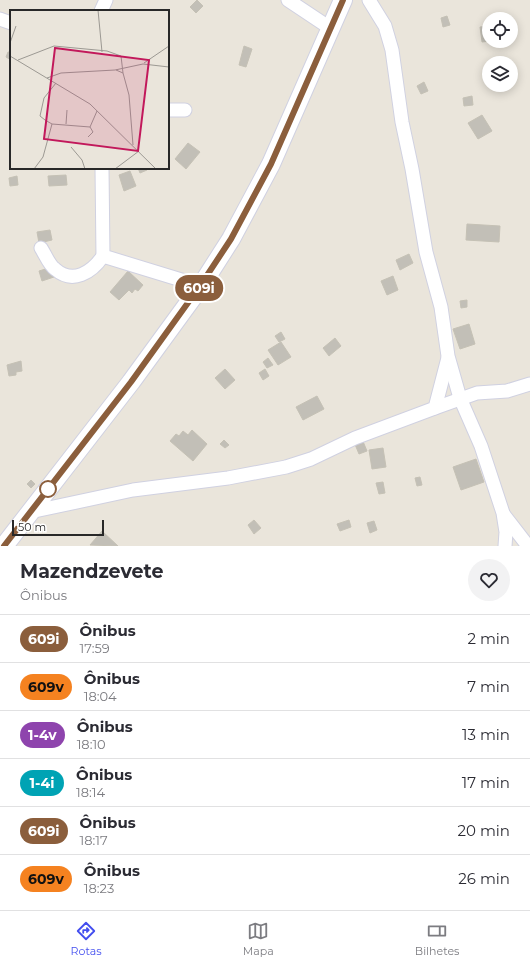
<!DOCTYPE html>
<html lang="pt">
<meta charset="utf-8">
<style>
:root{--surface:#fff;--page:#f2f2f3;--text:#2b2b33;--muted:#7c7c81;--line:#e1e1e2;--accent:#434eef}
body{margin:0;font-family:Montserrat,sans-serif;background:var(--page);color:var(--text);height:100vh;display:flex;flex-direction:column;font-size:15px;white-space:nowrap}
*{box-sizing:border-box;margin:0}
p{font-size:13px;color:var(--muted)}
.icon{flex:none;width:22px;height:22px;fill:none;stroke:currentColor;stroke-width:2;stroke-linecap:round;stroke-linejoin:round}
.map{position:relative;height:546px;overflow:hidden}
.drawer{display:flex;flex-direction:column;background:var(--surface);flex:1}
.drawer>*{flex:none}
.badge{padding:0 8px;border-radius:13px;font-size:14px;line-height:26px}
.controls{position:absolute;left:482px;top:12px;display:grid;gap:8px}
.controls a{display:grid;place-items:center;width:36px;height:36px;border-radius:50%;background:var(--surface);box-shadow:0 2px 10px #0003;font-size:20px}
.scale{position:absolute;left:12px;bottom:10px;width:92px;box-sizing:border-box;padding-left:4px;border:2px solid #282828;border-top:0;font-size:11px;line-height:14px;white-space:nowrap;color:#282828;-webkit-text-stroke:3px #fff;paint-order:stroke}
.map>.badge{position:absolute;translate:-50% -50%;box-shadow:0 0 0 2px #fff}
.round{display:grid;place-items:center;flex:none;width:42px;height:42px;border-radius:21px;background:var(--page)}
.headline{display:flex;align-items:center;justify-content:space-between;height:68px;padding:0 20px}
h1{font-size:19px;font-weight:700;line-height:30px}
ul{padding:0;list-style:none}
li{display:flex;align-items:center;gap:12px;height:48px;padding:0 20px;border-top:1px solid var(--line)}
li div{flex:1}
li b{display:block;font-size:15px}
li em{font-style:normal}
li .badge{min-width:44px;font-weight:700;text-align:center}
.dock{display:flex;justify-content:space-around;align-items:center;height:56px;border-top:1px solid var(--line);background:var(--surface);font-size:11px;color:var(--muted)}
.dock a{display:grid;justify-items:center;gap:2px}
.dock .selected{color:var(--accent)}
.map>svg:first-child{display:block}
</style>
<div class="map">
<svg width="530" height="546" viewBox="0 0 530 546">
<rect width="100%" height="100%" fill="#eae5db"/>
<g fill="#c2bfb7" stroke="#c5c1b5">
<path d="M197,0l6,6 -7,7 -6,-6z"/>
<path d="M447,16l3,9 -7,2 -2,-9z"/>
<path d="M489,26v15h2l-9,1 -2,-15z"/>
<path d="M244,46l8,3 -6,18 -7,-2z"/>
<path d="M8,52h3v8l-5,-3z"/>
<path d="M424,82l4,9 -7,3 -4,-8z"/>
<path d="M472,96l1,9 -9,1 -1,-8z"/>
<path d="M482,115l10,16 -14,8 -10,-16z"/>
<path d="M188,143l12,9 -14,17 -11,-10z"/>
<path d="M138,168h9v2l-7,3z"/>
<path d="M130,171l6,15 -12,5 -5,-16z"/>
<path d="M66,175l1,10 -18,1 -1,-10z"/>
<path d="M17,176l1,9 -8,1 -1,-8z"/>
<path d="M467,224l33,2 -1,16 -33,-2z"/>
<path d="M50,230l2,10 -13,3 -2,-11z"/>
<path d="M409,254l4,9 -13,7 -4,-10z"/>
<path d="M52,267l2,10 -12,4 -3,-10z"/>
<path d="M128,271l15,14 -5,6 -3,-2 -3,4 -3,-3 -10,10 -9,-8z"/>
<path d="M393,276l5,14 -11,5 -6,-14z"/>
<path d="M467,300v7l-6,1 -1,-7z"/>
<path d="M469,324l6,20 -15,5 -7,-20z"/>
<path d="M281,332l4,7 -6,3 -4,-6z"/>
<path d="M335,338l6,8 -12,10 -6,-8z"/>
<path d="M281,342l10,15 -13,8 -10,-15z"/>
<path d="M268,358l5,7 -6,3 -4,-6z"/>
<path d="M21,361l1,10 -6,1v3l-7,1 -2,-11z"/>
<path d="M225,369l10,11 -10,9 -10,-11z"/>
<path d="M265,369l4,7 -6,4 -4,-7z"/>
<path d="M317,396l7,13 -21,11 -7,-13z"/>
<path d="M192,430l15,14 -14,17 -23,-20 6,-7 3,2 4,-5 5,4z"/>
<path d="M362,439l5,12 -8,3 -5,-12z"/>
<path d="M224,440l5,5 -4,3 -5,-4z"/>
<path d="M383,448l3,19 -14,2 -3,-19z"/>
<path d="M476,459l8,23 -23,8 -8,-23z"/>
<path d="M420,477l2,8 -5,1 -2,-8z"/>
<path d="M31,480l4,4 -4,4 -4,-4z"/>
<path d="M383,482l2,11 -6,1 -3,-11z"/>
<path d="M254,520l7,8 -7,6 -6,-9z"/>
<path d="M349,520l2,7 -11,4 -3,-7z"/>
<path d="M374,521l3,9 -7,3 -3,-10z"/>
<path d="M102,531l16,15 -28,-1z"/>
</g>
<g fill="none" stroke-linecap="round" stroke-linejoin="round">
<defs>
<g id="street">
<path d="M288,0l42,28"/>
<path d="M369,0l16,26 7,24 10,72 10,47 14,83 15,55 7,49 12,42 21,48 22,67 3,19 -1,14"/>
<path d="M101,11l5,-11"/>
<path d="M0,19l11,4"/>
<path d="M168,110h17"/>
<path d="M102,168l1,88 98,30"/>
<path d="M41,248c4,6 8,17 14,21 18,16 37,3 48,-13"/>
<path d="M435,408l42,-15 30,-2 23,-7"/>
<path d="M30,512l103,-22 95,-12 58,-11 25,-8 44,-21 80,-30 13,-50"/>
<path d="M504,515l24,31"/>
</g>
<path id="secondary" d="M4,546l127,-164 70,-96 30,-47 40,-75 72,-164"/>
</defs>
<use href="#street" stroke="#d0d1e1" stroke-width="15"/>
<use href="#secondary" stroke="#d0d1e1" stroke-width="20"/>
<use href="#street" stroke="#fff" stroke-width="13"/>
<use href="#secondary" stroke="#fff" stroke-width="18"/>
</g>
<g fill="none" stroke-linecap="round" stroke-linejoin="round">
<defs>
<path id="line" d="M4,546l127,-164 69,-96 31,-47 40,-75 72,-164"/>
</defs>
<use href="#line" stroke="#fff" stroke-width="9"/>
<use href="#line" stroke="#8b5e3c" stroke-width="6"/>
</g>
<circle fill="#fff" stroke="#8b5e3c" stroke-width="2" cx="48" cy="489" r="8"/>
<g transform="translate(10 10)">
<rect width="159" height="159" fill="#eae5db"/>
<path fill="none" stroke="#9c9993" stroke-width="1" d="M88,0l4,42M0,33l6,-17M0,46l80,48 66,65M8,50l36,-14 53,5 14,5 2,17M134,53l25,-17M106,60l7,3 6,22 4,50M37,68l14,-5 54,-3 28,-6 26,3M46,73l-12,15 -4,18 5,4 7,4 38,3 7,-16M56,114l1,-14M78,127l5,-5 -3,-5M61,137l11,13 3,9M24,159l9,-12 9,-33M105,159l24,-18"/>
<path fill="#c2185b" fill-opacity="0.15" stroke="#c2185b" stroke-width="2" d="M45,38l94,12 -11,91 -94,-12z"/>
<rect width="159" height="159" fill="none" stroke="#282828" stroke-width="2"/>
</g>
</svg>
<div class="controls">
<a><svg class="icon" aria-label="locate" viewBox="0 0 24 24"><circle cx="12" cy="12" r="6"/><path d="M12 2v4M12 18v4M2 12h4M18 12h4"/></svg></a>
<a><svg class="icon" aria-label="layers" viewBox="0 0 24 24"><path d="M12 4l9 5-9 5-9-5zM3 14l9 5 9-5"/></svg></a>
</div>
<div class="scale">50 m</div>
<b class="badge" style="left:199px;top:288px;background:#8b5e3c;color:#fff">609i</b>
</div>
<section class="drawer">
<div class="headline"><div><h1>Mazendzevete</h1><p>Ônibus</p></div><a class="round"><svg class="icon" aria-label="heart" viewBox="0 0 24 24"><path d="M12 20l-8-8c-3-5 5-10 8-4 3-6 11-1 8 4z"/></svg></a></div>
<ul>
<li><span class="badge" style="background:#8b5e3c;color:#fff">609i</span><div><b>Ônibus</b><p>17:59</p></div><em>2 min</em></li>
<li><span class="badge" style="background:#f58220;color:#111">609v</span><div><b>Ônibus</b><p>18:04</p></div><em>7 min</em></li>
<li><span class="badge" style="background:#8e44ad;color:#fff">1-4v</span><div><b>Ônibus</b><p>18:10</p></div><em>13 min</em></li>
<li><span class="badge" style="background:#00a3b4;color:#fff">1-4i</span><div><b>Ônibus</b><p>18:14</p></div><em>17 min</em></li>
<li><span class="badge" style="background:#8b5e3c;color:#fff">609i</span><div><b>Ônibus</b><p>18:17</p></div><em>20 min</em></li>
<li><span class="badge" style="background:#f58220;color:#111">609v</span><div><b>Ônibus</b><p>18:23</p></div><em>26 min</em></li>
</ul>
</section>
<nav class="dock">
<a class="selected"><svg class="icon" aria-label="directions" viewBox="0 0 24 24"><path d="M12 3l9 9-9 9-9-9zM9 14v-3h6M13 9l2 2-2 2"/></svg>Rotas</a>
<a><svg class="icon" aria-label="map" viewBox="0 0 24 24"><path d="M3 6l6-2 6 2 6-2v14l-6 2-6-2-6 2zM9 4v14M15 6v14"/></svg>Mapa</a>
<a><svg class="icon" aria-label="tickets" viewBox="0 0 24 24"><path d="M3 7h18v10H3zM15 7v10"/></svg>Bilhetes</a>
</nav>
